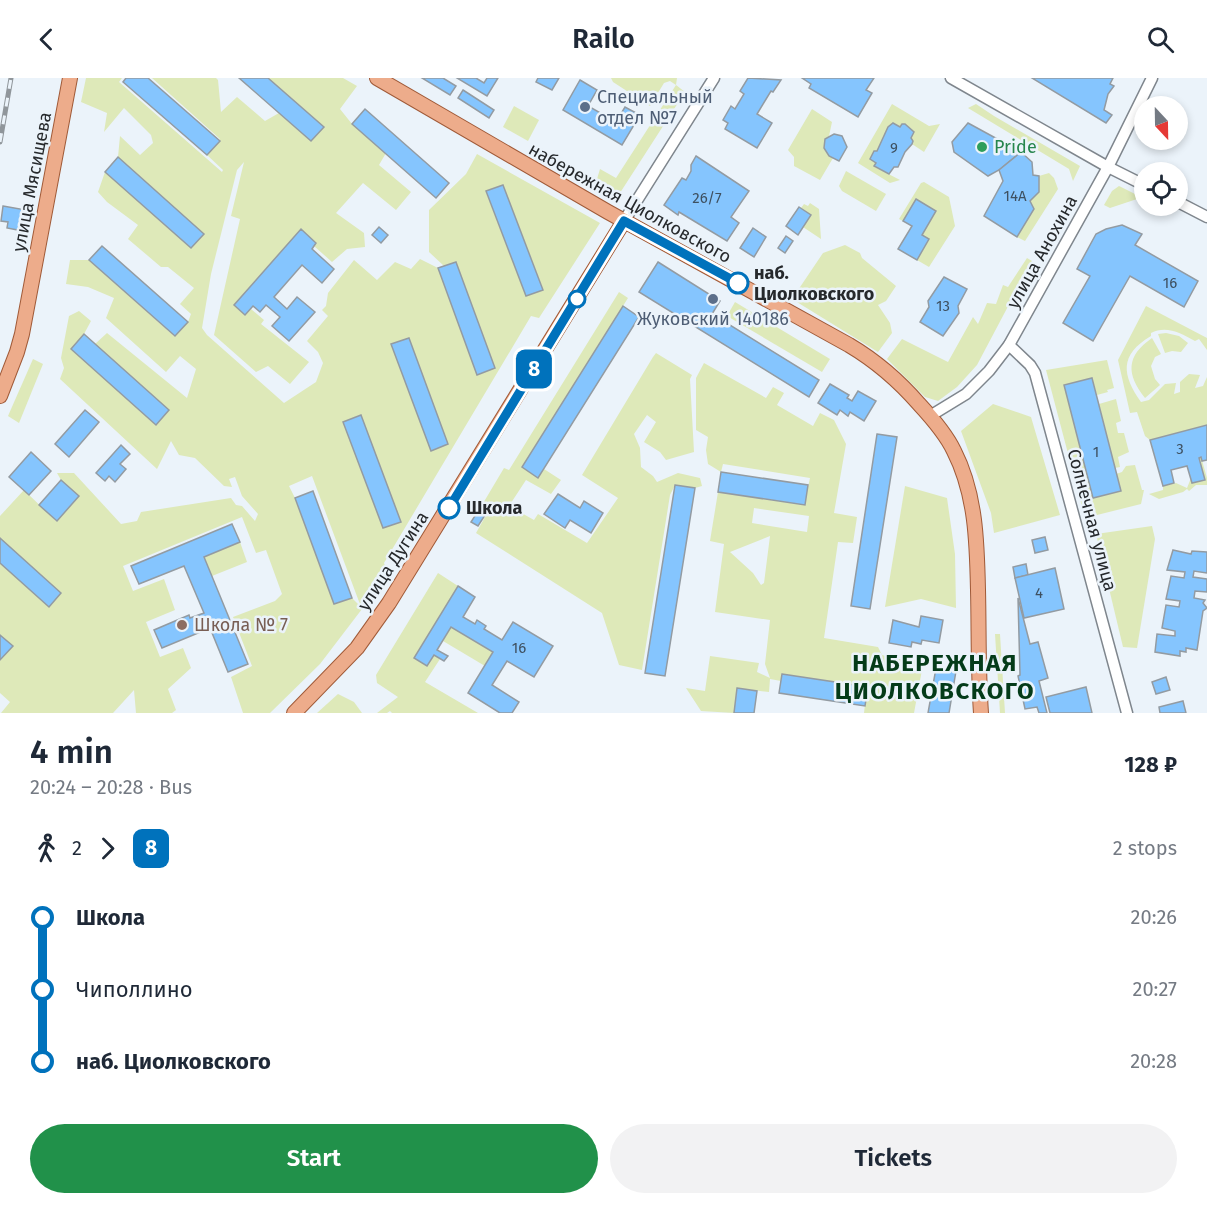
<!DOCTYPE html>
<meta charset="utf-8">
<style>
:root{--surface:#fff;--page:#f2f2f3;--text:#1f2937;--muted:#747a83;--accent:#21914a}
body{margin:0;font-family:"Fira Sans",sans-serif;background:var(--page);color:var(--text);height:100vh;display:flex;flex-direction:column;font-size:22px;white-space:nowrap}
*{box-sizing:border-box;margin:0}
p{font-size:20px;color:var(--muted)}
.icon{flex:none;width:33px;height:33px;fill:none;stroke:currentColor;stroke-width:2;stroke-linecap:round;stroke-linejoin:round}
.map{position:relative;height:635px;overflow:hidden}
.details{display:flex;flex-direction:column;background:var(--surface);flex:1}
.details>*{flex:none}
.badge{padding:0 12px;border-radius:9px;font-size:21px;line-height:39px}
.needle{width:39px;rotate:158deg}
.tools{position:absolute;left:1134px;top:18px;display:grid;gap:12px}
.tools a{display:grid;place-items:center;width:54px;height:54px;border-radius:50%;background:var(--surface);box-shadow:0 3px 9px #0003;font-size:30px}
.map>.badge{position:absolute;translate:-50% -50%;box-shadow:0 0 0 3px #fff}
.legs{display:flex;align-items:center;gap:9px;height:66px;padding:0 30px;font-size:20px}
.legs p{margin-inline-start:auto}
.overview{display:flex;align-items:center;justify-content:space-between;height:102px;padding:0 30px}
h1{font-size:33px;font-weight:600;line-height:45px}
.action{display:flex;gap:12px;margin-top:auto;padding:12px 30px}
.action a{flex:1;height:69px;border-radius:36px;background:var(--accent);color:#fff;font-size:24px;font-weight:600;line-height:69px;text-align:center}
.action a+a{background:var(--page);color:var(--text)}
ul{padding:0 30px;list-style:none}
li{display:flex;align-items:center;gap:21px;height:72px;font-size:22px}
li i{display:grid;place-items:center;width:9px;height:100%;margin:0 8px;background:currentColor}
li i::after{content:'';width:15px;height:15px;margin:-8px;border:4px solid;border-radius:50%;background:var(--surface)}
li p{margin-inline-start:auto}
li:first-child i{background:linear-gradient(#0000 50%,currentColor 0)}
li:last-child i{background:linear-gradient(currentColor 50%,#0000 0)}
header{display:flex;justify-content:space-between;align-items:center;height:78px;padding:0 30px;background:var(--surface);font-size:27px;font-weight:600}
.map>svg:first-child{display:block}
</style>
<header><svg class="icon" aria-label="back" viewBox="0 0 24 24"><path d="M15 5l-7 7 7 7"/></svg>Railo<svg class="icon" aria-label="search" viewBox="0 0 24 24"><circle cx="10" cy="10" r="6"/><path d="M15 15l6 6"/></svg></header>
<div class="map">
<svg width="1207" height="635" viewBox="0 0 1207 635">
<rect width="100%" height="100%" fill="#ebf3fa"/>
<g fill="#dee9b9" fill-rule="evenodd">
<path d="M86,0h36l-3,4 103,90 1,-2 -16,-15 13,-16 -68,-61h64l2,2 3,32 16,-15 28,24 14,-8 32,28 12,-14 -55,-49h75l14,8 -17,23 12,15 34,29 -7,12 32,27 -15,18 -33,-27 -27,30 28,20 1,14 -18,2 -15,13 -18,-16 2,-3 -15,-13 -67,75 11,10 6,-6 13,11 -3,4 48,38 -19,22 -22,-18 -12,6 -42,-37 26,-116 -9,-3 13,-54 -7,8 -26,104 -9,54 5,7 77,68 32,-21 7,-19 -5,-11 -11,-11 21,-25 -6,-6 4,-4 2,-13 26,-33 23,20 18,-18 16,7 9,-10 18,9 39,107 18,-7 -39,-106 -12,4 -15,-14v-42l37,-36 11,-20 123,69 -61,95 -8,-2 -147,247 3,8 -25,38 -42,55 -50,49h-27l-12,-36 21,-11 -19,-49 42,-16 7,-7 -16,-44 -10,3 -14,-36 -119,49 10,25 31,-12 11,31 -29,12 14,35 23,-9 8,20 -23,21 8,21 -4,3h-36l-2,-23 -21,23h-112l9,-11 -10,-9v-33l12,-14 -12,-11v-72l49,43 12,-13 -61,-54v-23l24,-26 32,31 22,-25 -17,-16 -4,-7h17l47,51 16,-3 4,-9 90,-14 5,7 6,1 13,15 3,-7 -16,-18 -7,-19 -6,2 3,8 -8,-1 -29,-28 -16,-3 -8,-14 -14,28 -97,-90 4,-11 -3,-10 8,-42 10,-5 12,10 -7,13 -13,15 85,76 13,-15 -74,-66 12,-11 80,65 9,-29 -16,-13 -14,16 -60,-54 8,-20 -26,-11 -22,-3 4,-24h19l85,76 14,-14 3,-8 -11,-10 14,-16 -26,-21h-7l-33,-28 10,-14 -31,-23 -9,-10 7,-20 86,76 13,-14 -86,-77 2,-21 20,19 13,-12 -2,-8 -27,-27 -20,24 3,-19 -26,-11zM503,107l40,104 -17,7 -40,-104zM409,260l39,106 -17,7 -40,-107zM361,337l39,107 -17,6 -40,-106zM312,398l49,131 -9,-9 -18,6 -39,-106 -6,-12z"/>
<path d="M611,0h66l-1,7 9,7 -67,104 -19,-11 -2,-6 3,-10 16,9 60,-93 -6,-4 -6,2 -14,23 -37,-24z"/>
<path d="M892,26l37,22 11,-2 -16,28 -12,-8 1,-3 -8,-17h-3l-25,27h-3l-2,3 4,9 -1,4 25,13 -10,3 -32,-20z"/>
<path d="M976,26l18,12 86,50 -7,15 -4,-12 -101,-61z"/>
<path d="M514,28l25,14 -11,21 -25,-14z"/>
<path d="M812,31l20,13 -3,14 -5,8 2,8 7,6 -13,22 -26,-14v-9l-6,-7z"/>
<path d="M846,93l40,23 -10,17 -34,-20 -3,-5z"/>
<path d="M1049,95l5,5 4,11 -33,52 -8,-4 17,-28 -4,-8 9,-9v-16z"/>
<path d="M924,104l25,15 6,29 -26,41 -12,-7 12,-20 -7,-5 14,-24 -20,-11 -13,21 -4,-2 22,-36z"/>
<path d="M1119,108l20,10 -2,3 -27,9 -6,-3 8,-14z"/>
<path d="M810,125l9,6 2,30 -18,-12 8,-12 -10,-7 3,-4 4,2z"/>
<path d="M845,167l15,8 2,5 34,28 -10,15 -8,4 12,18 2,10 -14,19 -86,-53 31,-46z"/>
<path d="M1027,180l5,3 -55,104 -20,22 -19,14 -13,-4 -38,-38 15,-20 46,23 25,-45 5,7 9,-21 9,1 7,-19 5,2z"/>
<path d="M619,214l9,6 -106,169 16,11 6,-9 17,11 -10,14 -25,-14 -17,26 25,14 4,-6 49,29 31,-45 -36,-23 71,-118 3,-4 36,22 -2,4 4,73 -28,8 -6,-8 -16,-10 12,-20 -9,-7 -13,19 6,14 1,19 12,9 4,6 21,-9 22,5 2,8 -7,2 -20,-3 -5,10 -28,175 -23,-5 -17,-52 -126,-80 13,-23 -7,-5 22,-37 5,2z"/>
<path d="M735,224l95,57 -8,13 -95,-56z"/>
<path d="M1146,228l61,32v12l-8,-11 -4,2c-14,-8 -29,-16 -44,-8v3c-32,19 -29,39 -10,66l8,-2 16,-16 11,-1 -2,11 6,-2v-10l9,-8 11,1 -5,13 8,-2 4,-9v48l-57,15 -5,-4 -8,-24 -7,1 -12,-53z"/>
<path d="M1166,255l13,3 9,7 -7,9 -9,-1 -7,2 -7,-19z"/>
<path d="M1152,260l9,16 -6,3 -4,9 4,13 5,6 -15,13c-19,-24 -19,-42 7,-60z"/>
<path d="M33,281l10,5 -24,59 -11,-7z"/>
<path d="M1107,282l7,28 -7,2 1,2 -11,3 -5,-17 -27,7 28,113 27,-7 -4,-17 6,-2 4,-6 9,-1 7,25h2l-3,14 -56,14 -39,-148z"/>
<path d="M704,285l62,35 7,-11 11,6 -7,12 36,21 7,-13 14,7 12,24 -12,69 23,4 -4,26 -15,-1 -14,96 54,9 4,8 15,4h27l-10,54h-50l3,-26 -84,-13 -2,7 -11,-2 -1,13 -32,-4 -3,25 -33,-2 -15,-23 19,3 5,-35 49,7 -2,9 13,6 -5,-14 5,-44 -55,-8 9,-68 -14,-3 8,-49 86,13 6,-27 -87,-14 -2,8 -13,-8 -2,-14 2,-13 -12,-7v-52zM754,430l55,8 -2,16 -55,-9zM770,458l-6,47 -3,2 -8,-12 -23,-21z"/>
<path d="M1116,321l5,22 -5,2 2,10h6l5,19 -11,5 2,10 -5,1 -16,-64z"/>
<path d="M993,326l38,13 29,98 -66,18 -3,-20 -30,-82z"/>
<path d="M1201,379l6,21v7h-11l-7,6 -2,-2 -4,3 -24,7 -10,-5 14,-4v-4l13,-3 11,5 4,-10 1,5 13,-3 -6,-22z"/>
<path d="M905,408l42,12 8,56 1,54 -35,-9 -36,8z"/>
<path d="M1152,448l3,13 -18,109 -14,-1 -27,-113z"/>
<path d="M240,464l7,20 -35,14 -8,-19z"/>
<path d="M438,495l20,13 -24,69 6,4 -15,23 53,31h-86l-2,-2 -3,2h-10l21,-16 -21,-14 -1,-8z"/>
<path d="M451,549l42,25 -8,14 -42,-25z"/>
<path d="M995,556h5l5,79h-5z"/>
<path d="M338,616l16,8 8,11h-45z"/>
</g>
<g fill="#85c5fe" stroke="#939ba2" stroke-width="1.5">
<path d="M126,0h22l72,63 -13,14 -84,-73z"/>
<path d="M239,0h29l56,49 -13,14z"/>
<path d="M422,0h21l13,8 -6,9z"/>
<path d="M457,0h19l8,5 3,-5h11l-11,18z"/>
<path d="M538,0h21l-7,12 -16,-8z"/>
<path d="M748,0l33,2 -8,12 -2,-1 -14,23 15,9 -15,25 -32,-19 3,-6 -5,-3 8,-14 4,3 9,-15 -4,-3z"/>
<path d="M802,0h72l-8,12 6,3 -14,24 -49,-29 2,-4z"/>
<path d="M1032,0h81l-3,6 4,2 -6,8 -4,16 8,5 -6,8z"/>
<path d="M580,2l17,10 -9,16 28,16 9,-15 15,8 -18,30 -59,-35z"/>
<path d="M463,12l31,20 -5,8 -31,-20z"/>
<path d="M365,31l84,74 -13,15 -84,-74z"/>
<path d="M893,45l7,4 2,-3h3l9,8 -3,6 2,3 -1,3 -7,8 -7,15h-4l-5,7 -15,-8 2,-3 -6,-4 4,-8h3l11,-24z"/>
<path d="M968,45l33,18 20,11 -22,18 -11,6 -34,-24 -2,-10z"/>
<path d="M834,56l8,2 5,11 -8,14 -10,-5 -5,-8 1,-9z"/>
<path d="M1021,74l11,10 1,13 6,1v16l-9,9 4,8 -17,28 -33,-21 19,-35 -4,-11z"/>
<path d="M696,78l53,35 -18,26 8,6 -12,18 -48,-29 -1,3 -14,-10 18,-27 4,2 5,-9v-6z"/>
<path d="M118,79l86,77 -13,14 -86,-76z"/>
<path d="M503,107l40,105 -17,6 -40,-105z"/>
<path d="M916,121l20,12 -14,24 7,4 -12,21 -19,-11 14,-23 -9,-5z"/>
<path d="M3,128l23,4 -3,21 -16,-3 1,-6 -7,-1z"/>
<path d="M799,129l12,8 -13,20 -12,-9z"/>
<path d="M1122,147l20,9 -7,11 63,36 -14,26 -54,-31 -37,65 -30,-18 27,-47 -13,-7 19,-35 10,-5z"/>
<path d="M379,149l9,8 -7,8 -9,-8z"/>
<path d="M753,150l13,9 -12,20 -14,-9z"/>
<path d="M301,151l15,14 -4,6 22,20 -12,14 -20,-18 -28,32 13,12 10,-12 18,15 -26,29 -17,-15 8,-9 -14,-12 -6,7 -7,-6 -8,9 -11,-10z"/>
<path d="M786,158l7,5 -8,12 -7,-5z"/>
<path d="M102,168l86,76 -13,14 -86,-76z"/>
<path d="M456,184l39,106 -18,7 -39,-107z"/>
<path d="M658,184l62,39 -8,13 107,66 -10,17 -170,-105z"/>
<path d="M944,199l23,12 -9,17 1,7 -16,23 -23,-14 9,-15 -1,-6z"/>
<path d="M623,228l16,11 -101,161 -16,-11z"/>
<path d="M84,256l85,76 -13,15 -85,-76z"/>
<path d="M409,260l39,106 -17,7 -40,-107z"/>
<path d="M1092,300l29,113 -28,7 -29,-113z"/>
<path d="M830,306l19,11 -2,3 5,3 6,-10 18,10 -12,20 -14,-9 -2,4 -8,-6 -3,5 -19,-12z"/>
<path d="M85,332l14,12 -30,35 -14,-13z"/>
<path d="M361,337l40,107 -18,6 -40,-106z"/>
<path d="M1207,347v35l-5,1 -1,-4 -2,1 6,22 -13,3 -5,-17 -16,4 3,13 -11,3 -13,-46z"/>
<path d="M877,356l20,3 -27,172 -19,-3z"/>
<path d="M121,367l9,9 -10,10 6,5 -11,13 -6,-6 -4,5 -9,-8z"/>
<path d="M31,374l20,19 -22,24 -20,-18z"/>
<path d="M721,394l87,13 -3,20 -87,-13z"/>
<path d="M61,402l18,16 -22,25 -18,-16z"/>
<path d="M675,407l20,3 -30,188 -20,-3z"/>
<path d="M313,413l39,107 -18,6 -39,-106z"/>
<path d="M558,416l22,14 4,-7 19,12 -12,20 -21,-13 -5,8 -21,-14z"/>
<path d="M482,427l7,4 -11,17 -7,-4z"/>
<path d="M232,446l8,18 -36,15 44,107 -20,8 -18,-44 -48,20 -8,-18 35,-15 1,3 14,-5 -20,-47 -45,18 -8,-18z"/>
<path d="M1045,459l3,13 -13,3 -3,-13z"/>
<path d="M0,460l61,55 -12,14 -49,-44z"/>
<path d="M1173,472l18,4 1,-3 15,1v21l-13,-2 -1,6 14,2v13l-12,-1 -1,7 11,2 -2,3 4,5 -4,3 -6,39 -11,-2v4l-6,-1v5l-25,-4 2,-18 18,2v-5l-13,-3 4,-23 13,2 1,-6 -14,-2 5,-23 13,2 1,-6 -18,-2z"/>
<path d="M1026,486l2,11 -13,3 -2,-11z"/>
<path d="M1055,490l9,41 -40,9 -9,-40z"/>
<path d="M458,508l17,11 -12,20 12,7 2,-4 9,6 -2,3 18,11 11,-18 40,24 -19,31 -27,-16 -15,24 27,17 -7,11h-12l-32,-20 25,-41 -42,-25 -14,23 11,6 -4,5 -10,-6 -7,11 -13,-8z"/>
<path d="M1018,520l12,46 8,-2 10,36 -9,3 8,32h-8l-2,-6 -12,2 -7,-33 2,-1z"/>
<path d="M921,538l22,4 -4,23 -17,-3 -1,4 -9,-2 -1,5 -22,-4 4,-23 26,7z"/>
<path d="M0,557l13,11 -13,14z"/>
<path d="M936,590l20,3 -7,42h-21z"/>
<path d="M782,596l86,13 -3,19 -86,-13z"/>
<path d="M1166,599l4,13 -14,4 -4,-12z"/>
<path d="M1086,609l6,26h-42l-4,-16z"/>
<path d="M737,610l20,3 -3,22h-20z"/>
<path d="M1183,623l3,12h-26l-1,-6z"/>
</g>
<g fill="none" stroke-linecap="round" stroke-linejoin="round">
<defs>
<g id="minor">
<path d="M951,0l157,89 36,18"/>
<path d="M1178,124l29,15"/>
<path d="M624,143l90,-143"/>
<path d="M1009,267l21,20 5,8 92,340"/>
<path d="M930,338l36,-22 23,-23 20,-26 99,-178 44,-89"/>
</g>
<g id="major">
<path d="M377,0l231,134 241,133c27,16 50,36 70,59 13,14 27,30 35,47 22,43 23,92 24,139 1,41 0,82 3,123"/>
<path d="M0,318l17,-44 5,-18 48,-256"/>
<path d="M294,635l63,-65 32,-45 235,-382"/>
</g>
</defs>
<use href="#minor" stroke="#7f868d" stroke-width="13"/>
<use href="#major" stroke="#a05a38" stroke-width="16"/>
<use href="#minor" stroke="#fff" stroke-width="10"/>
<use href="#major" stroke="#edac8b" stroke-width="14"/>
<defs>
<path id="rail" d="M0,64l11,-64"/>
</defs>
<use href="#rail" stroke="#90969b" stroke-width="5"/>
<use href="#rail" stroke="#ebf3fa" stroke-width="3" stroke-dasharray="9" stroke-linecap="butt"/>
</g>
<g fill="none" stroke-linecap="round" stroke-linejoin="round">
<defs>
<path id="line-1" d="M449,430l175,-287 114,62"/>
</defs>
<use href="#line-1" stroke="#fff" stroke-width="14"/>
<use href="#line-1" stroke="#0072bc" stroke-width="9"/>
</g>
<g fill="#5c6f8a" stroke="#ebf3fa" stroke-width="2">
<circle cx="585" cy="29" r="6"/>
<circle cx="713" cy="221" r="6"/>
</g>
<circle fill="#2e9e5b" stroke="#ebf3fa" stroke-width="2" cx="982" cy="69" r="6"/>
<g fill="#fff" stroke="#0072bc" stroke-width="3">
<circle cx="738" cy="205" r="10"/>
<circle cx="577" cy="221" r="8"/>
<circle cx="449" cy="430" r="10"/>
</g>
<circle fill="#8d6e63" stroke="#ebf3fa" stroke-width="2" cx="182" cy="547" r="6"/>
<g text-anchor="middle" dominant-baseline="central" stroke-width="5" stroke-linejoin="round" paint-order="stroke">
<g font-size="15" fill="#3e5060">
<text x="894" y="70">9</text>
<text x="1015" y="118">14А</text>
<text x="707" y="120">26/7</text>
<text x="1170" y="205">16</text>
<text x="943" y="228">13</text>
<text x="1180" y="371">3</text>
<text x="1096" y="374">1</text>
<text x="1039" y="515">4</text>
<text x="519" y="570">16</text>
</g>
<g font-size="18" fill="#4e5e75" stroke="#ebf3fa" text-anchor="start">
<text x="597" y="19">Специальный<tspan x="597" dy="21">отдел №7</tspan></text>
<text x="713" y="241" text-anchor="middle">Жуковский 140186</text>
</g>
<g font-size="18" fill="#27864d" stroke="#ebf3fa" text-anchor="start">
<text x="994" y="69">Pride</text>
</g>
<g font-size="18" fill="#26292c" stroke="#ebf3fa">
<text transform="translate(32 104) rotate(-79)">улица Мясищева</text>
<text transform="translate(630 125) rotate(29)">набережная Циолковского</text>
<text transform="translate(1042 174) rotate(-61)">улица Анохина</text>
<text transform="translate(1092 442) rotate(75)">Солнечная улица</text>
<text transform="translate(393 483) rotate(-57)">улица Дугина</text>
</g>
<g font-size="18" font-weight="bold" fill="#26292c" stroke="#ebf3fa" text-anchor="start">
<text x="754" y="195">наб.<tspan x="754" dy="21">Циолковского</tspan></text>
<text x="466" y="430">Школа</text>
</g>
<g font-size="18" fill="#785e54" stroke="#ebf3fa" text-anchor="start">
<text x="194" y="547">Школа № 7</text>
</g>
<g font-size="24" font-weight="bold" letter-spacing="1.5" fill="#043b19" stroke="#ebf3fa">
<text x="935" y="585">НАБЕРЕЖНАЯ<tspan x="935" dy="28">ЦИОЛКОВСКОГО</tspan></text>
</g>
</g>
</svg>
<div class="tools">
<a><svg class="needle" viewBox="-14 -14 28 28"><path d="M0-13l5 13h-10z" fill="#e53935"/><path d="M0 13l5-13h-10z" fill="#747a83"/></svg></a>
<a><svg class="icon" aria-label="locate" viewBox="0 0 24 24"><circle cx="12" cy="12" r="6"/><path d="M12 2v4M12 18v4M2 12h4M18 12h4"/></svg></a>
</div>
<b class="badge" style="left:534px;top:291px;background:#0072bc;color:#fff">8</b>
</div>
<section class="details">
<div class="overview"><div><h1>4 min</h1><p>20:24 – 20:28 · Bus</p></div><b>128 ₽</b></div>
<div class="legs"><svg class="icon" aria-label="walk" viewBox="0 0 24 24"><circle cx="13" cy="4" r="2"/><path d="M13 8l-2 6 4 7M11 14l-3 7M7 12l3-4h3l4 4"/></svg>2<svg class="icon" aria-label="forward" viewBox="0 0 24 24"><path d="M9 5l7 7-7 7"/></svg><b class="badge" style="background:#0072bc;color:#fff">8</b><p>2 stops</p></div>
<ul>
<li><i style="color:#0072bc"></i><b>Школа</b><p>20:26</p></li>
<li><i style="color:#0072bc"></i><span>Чиполлино</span><p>20:27</p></li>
<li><i style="color:#0072bc"></i><b>наб. Циолковского</b><p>20:28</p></li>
</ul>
<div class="action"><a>Start</a><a>Tickets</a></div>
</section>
